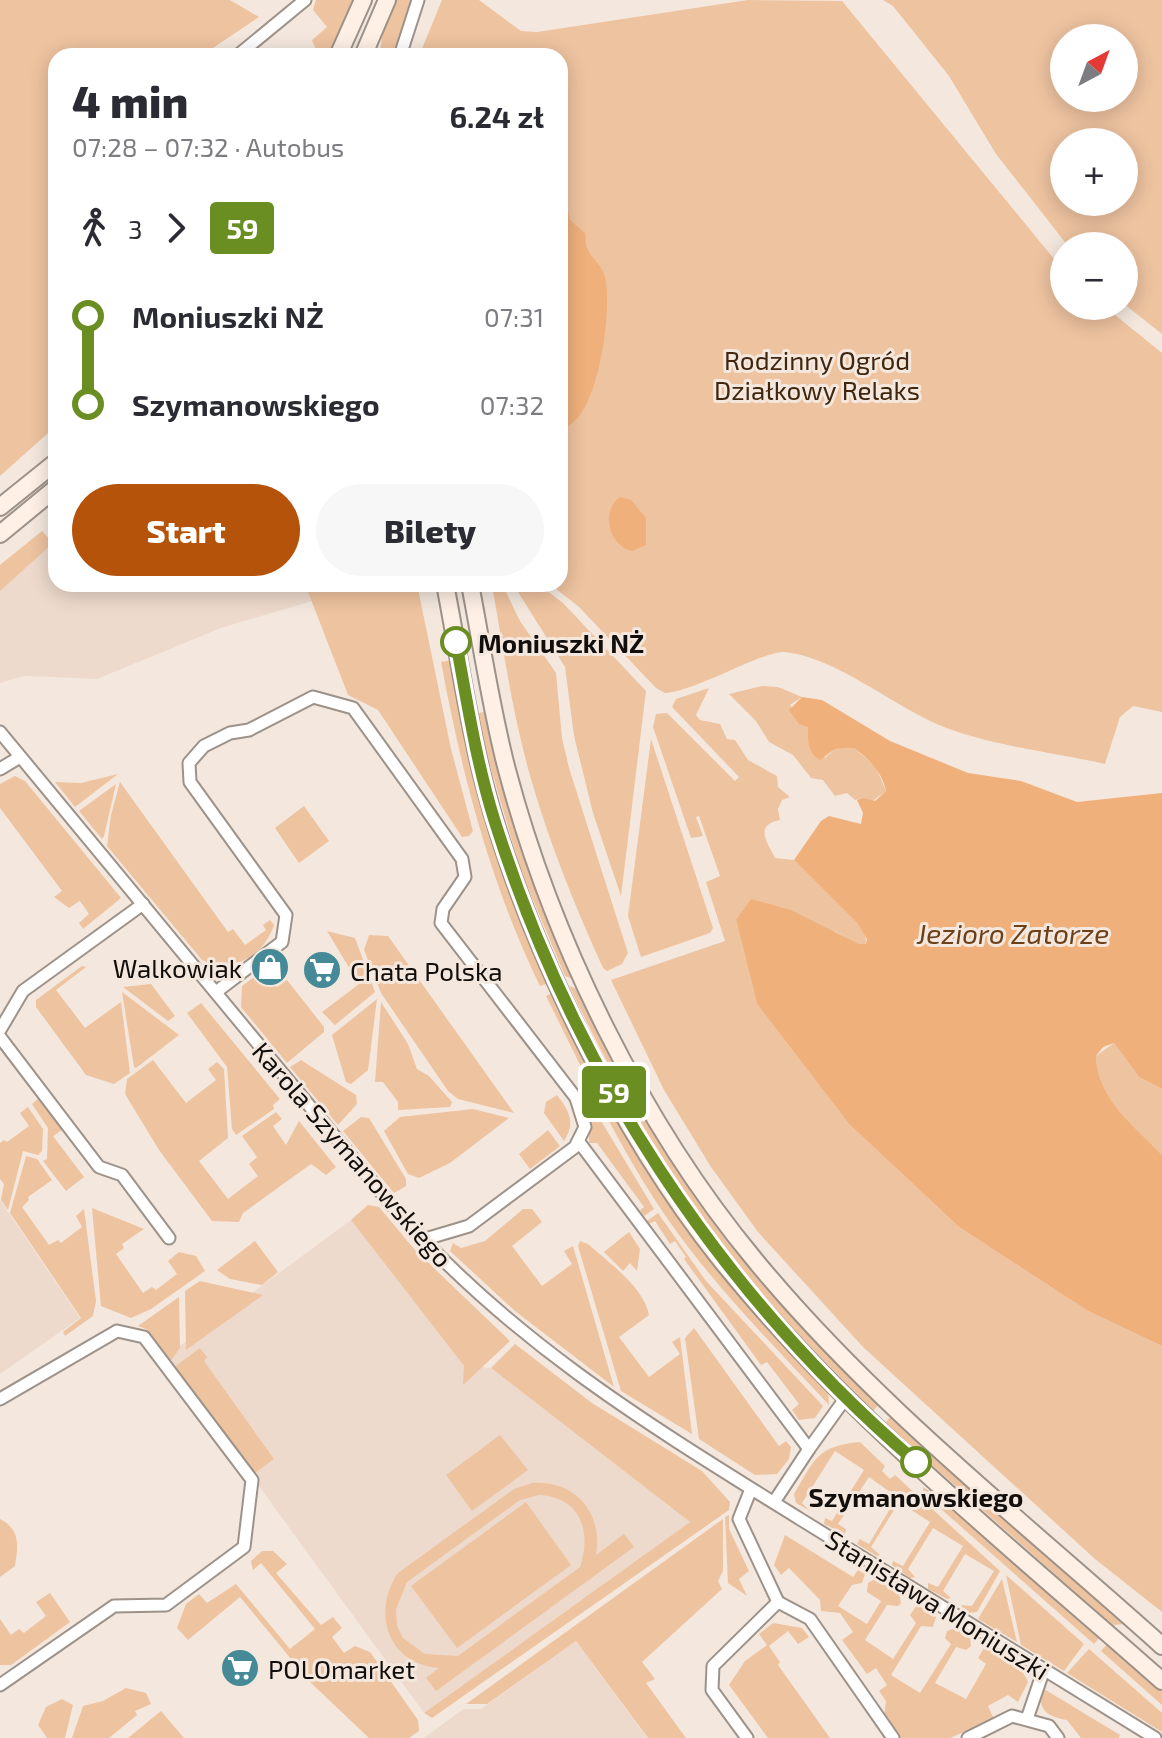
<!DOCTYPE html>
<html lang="pl">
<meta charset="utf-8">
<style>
:root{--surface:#fff;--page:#f7f7f7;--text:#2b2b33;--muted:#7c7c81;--accent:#b45309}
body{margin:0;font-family:"Exo 2",sans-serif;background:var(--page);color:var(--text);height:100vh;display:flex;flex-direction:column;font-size:30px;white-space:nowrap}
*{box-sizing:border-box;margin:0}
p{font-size:26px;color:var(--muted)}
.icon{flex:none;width:44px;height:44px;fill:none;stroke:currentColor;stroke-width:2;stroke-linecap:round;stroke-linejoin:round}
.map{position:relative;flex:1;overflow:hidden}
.sheet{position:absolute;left:48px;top:48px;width:520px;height:544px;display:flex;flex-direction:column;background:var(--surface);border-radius:24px;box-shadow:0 4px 20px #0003}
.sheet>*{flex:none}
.badge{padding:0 16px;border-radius:6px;font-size:28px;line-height:52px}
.needle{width:52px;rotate:41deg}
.controls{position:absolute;left:1050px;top:24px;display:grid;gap:16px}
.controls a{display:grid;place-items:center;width:88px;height:88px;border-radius:50%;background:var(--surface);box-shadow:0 4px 20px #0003;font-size:40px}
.map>.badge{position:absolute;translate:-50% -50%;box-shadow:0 0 0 4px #fff}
.legs{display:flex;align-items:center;gap:12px;height:88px;padding:0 24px;font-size:26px}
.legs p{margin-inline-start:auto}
.head{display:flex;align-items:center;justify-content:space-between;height:136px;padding:0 24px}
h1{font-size:44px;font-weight:800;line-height:60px}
.action{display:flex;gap:16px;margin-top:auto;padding:16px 24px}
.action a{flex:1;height:92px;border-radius:48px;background:var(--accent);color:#fff;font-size:32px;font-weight:800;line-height:92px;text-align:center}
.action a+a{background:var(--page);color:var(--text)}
ul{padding:0 24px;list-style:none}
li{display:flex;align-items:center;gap:28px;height:88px;font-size:30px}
li i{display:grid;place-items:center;width:12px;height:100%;margin:0 10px;background:currentColor}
li i::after{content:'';width:20px;height:20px;margin:-10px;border:6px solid;border-radius:50%;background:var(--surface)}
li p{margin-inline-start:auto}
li:first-child i{background:linear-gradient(#0000 50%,currentColor 0)}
li:last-child i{background:linear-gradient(currentColor 50%,#0000 0)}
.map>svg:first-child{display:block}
</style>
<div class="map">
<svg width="1162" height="1738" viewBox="0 0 1162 1738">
<rect width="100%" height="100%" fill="#f4e8de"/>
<g fill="#eddacc">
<path d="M56,531v53h313l-148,44 -124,51 -73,-3 -24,7v-105z"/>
<path d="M0,1200l80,118 -80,56z"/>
<path d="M351,1220l113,146 27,2 199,154 -266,191 -259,-356z"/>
<path d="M576,1641l71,97h-223l39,-29h18z"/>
</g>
<g fill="#eec3a0" fill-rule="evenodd">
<path d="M0,0h230l29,17 -58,39h-145v370l-56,50z"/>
<path d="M316,0h39l-26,56h-20l7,-6 -4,-10 15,-13 -14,-17z"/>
<path d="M395,0h16l-17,56h-15l5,-30z"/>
<path d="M442,0h37l42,31 16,1 211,-32 94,1 222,270v35h40l58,47v359l-29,-6 -13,11 -15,47c-53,-12 -115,-18 -166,-39 -47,-20 -104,-68 -154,-73 -21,-2 -88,39 -120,41l-9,-5 -77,-81 -29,-23h10v-528h-141z"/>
<path d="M883,0h279v334l-38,-30v-58h-56l-72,-92 -47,-78 -56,-70zM1064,38h60v60h-60zM1064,142h60v60h-60z"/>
<path d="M42,531l11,12 -53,48v-26z"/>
<path d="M305,584h112l34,165 22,82 -4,5 -7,1 -84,-127 -30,-15z"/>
<path d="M513,584h25l25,19 83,88 -25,205 -28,-83 -19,-77 -9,-69z"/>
<path d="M492,585l13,5 15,31 36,52 6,65 7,30 59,185 -6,11 -15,7 -4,-3c-29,-64 -55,-128 -74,-196 -17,-61 -26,-125 -37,-187z"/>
<path d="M452,660l35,163 62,160 -9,3c-50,-103 -78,-211 -99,-324z"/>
<path d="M762,686l16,1 24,10 -12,8 18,22 17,31 10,-9 19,-1 22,19 10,24 -15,11 -8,-4 -8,2 -8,-7 -12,3 -12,-16 -12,-2 -18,-23 -24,-13 -13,-21 -27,-27z"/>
<path d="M709,688l-13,27 4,5 20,4 7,15 8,1 13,20 29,16 1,11 12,10 -8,3 -4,9 2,11c-27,5 -12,23 -5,38l19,2 71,71 1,13 -7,1 -23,-13 -100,-12 21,84 92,120 110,103 129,84 74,35v266l-67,-53 -232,-212 -105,-115 -47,-65 -47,-77 -53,-110 114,-39 -19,-59 14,-6 -21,-60 -3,1 7,19 -12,2 -38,-111 3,-13 11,-1 68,68 4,-4 -67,-70 4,-8z"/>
<path d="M487,711l91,270 -13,-5 -44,-105 -46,-157z"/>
<path d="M651,739l62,189 -3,5 -69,24 -13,-41z"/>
<path d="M118,774l-43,33 -20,-25 26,1z"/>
<path d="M15,776l10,5 96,117 -38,31 -4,-6 10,-9 -9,-13 -11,7 -15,-11 8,-6 -62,-83v-24z"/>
<path d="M120,782l108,150 5,-3 12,16 21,-15 -3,-5 7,-5 4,5c-10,31 -42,49 -72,35l-95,-114 4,-31z"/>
<path d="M116,784l-12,52 -2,3 -23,-28z"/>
<path d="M304,806l25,35 -30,22 -24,-35z"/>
<path d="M327,931l28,7 20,54 -40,33 -13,-13 37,-28z"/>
<path d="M369,935l19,1 126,177 -56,-14 -10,-8 -67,-98 -17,-43z"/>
<path d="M82,966l4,1 -30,23 29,38 36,-26 9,71 -16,11 -28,-9 -50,-68v-7z"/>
<path d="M264,970l13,17 10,-7 37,47v5l-37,31 -46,-56 1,-21z"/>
<path d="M151,984l24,32 -7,5 -45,-34z"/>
<path d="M569,986l13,5c44,80 84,163 137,237 47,64 105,119 161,175l-7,8c-57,-59 -116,-116 -164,-182 -56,-76 -99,-159 -140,-243z"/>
<path d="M122,992l57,43 -43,33 -2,-1z"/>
<path d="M554,992l124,223 32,44 118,130 1,16c-56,-60 -113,-117 -160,-184 -49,-71 -85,-149 -123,-225z"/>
<path d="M377,999l-9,71 -17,14 -5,-2 -14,-47z"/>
<path d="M381,1002l27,42 9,25 12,7 23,26 -2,5 -52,3v-8l-15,-20h-8z"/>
<path d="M201,1003l79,96 -7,6 1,4 -38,26 -4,-6 -5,-62 -40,-54z"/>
<path d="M1114,1043l25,34 23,12v66c-29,-28 -64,-56 -66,-99z"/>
<path d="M153,1060l33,43 30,-23 -8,-11 9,-7 7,7 4,69 -29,23 29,38 30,-23 -9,-12 8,-7 -15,-21 34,-24 6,7 -9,7 13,19 13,-24 37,46 -10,8 -15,-11 -68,49 -4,9 -27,-1 -53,-71 -34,-56 2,-15z"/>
<path d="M301,1060l55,35 1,9 -19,21 -48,-58z"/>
<path d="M557,1095c12,16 19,27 7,46l-20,-28 2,-11z"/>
<path d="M39,1098l23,32 -9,6 31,41 -18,14 -23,-30 4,-2 1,-31 -16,-24z"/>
<path d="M28,1107l15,22 -1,22 -4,4 -15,-4 -15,59 -7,-10 3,-16 -4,-5v-36l4,-3 3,2 22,-16 -9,-13z"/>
<path d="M473,1109l36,9 -59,45 -31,15 -11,-4 -24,-43 16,-14z"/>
<path d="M595,1111l59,98 -10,7 -4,-6 4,-3 -47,-64h-8v-31z"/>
<path d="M361,1117l8,1 37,61v7l-12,7 -51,-62z"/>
<path d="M548,1130l12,16 -30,23 -11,-15z"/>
<path d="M26,1156l11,3 15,21 -24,17 1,3 -7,7 27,38 9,-5 3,3 21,-16 -6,-11 8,-7 12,92 -3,15 -28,20 -2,-4 18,-14 -71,-105z"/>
<path d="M368,1205l11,2 35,42 96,92 -47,44 1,-19 -113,-146z"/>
<path d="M92,1208l52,21 -22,15 2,4 -8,6 27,39 9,-6 4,3 21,-16 -9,-13 11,-9 17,4 9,15 -54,38 -20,9 -30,-12z"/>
<path d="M523,1209h9l10,13 -30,24 30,40 30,-22 -8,-13 9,-5 41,141 -99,-76 -65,-60 3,-8 8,5 24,-7z"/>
<path d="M658,1213l48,68 117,125 -8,12 -16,2 -7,-10 7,-6 -32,-42 -6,3 -77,-106 2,-2 -11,-16 -5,3 -15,-23 -6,3 -2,-3z"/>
<path d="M629,1232l11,17 -3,22 -7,-8 -7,8 -19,-19z"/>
<path d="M255,1241l23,31 -16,13 -32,-6 -13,-9z"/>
<path d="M580,1241l8,3c20,18 56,43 61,71l-30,22 30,40 31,-23 -8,-12 8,-5 12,97 -71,-43 -43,-145z"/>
<path d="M200,1281l63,14 -77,55 -1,-59z"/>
<path d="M179,1297l1,51 -11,15 -23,-34 -8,-3z"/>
<path d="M694,1328l85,118 7,-5 5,6 -2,12 -12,15 -22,1 -56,-36 -14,-101z"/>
<path d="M515,1344l77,59 110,68 28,31 -1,8 -297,208 -8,-5 266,-191 -199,-154z"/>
<path d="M200,1348l7,9 -3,4 70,98 -19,14 -82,-105z"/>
<path d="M892,1415l233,209 -13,1 -227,-202z"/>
<path d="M500,1435l28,35 -56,41 -26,-36z"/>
<path d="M860,1442l25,24 -3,5 8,8 5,-4 105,96 -23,41 -10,1 -6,-8 11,1 22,-35 -29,-17 -22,37 8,7 -4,1 -19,-10v-6l10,4 25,-41 -30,-18 -25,41 7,8 -5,1 -18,-13 1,-4 10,5 27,-44 -31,-20 -28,45 9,8 -3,1 -20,-12 3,-5 9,5 28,-47 -28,-20 -31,47 8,5 -1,5 -21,-10 1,-6 7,3 32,-51 -29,-19 -33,52 8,8 -14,-8 -2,-9c21,-35 23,-48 66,-52z"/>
<path d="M532,1483c44,-3 71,30 64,72l28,-21 10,13 -198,144 -10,-13 13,-10c-51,-4 -68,-55 -41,-95l116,-84zM539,1495c42,2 53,37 41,72l-122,89 -33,-2 -22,-16 -6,-12 -1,-17 11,-27 113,-82z"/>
<path d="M923,1487l35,23 142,127 -6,7 -170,-150z"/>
<path d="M526,1502l45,63 -114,83 -46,-62z"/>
<path d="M729,1515v14l20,42 -10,8 8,17 -19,-13 -3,-66z"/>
<path d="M0,1519c21,11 18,27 15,47l-15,11z"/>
<path d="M723,1519v52l-5,10 4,8 -80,73 13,17 -9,4 40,55h-38l-72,-97 -89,63h-21z"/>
<path d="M785,1535l68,42 5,-7 7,4 -3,9 -10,2 -14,21 29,18 14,-23 -14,-9 1,-9 7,-4 24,15 2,9 -3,3 -11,-1 -22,35 28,19 23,-36 -6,-8 7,-10 19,12 -3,10 -12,-1 -30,49 29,18 31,-49 -6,-6 2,-7 8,-3 15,9 1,9 -5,4 -10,-3 -21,36 31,16 20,-35 -8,-6 6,-10c16,6 38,17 44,34l-10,20 -10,-7 -20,11 6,13 -44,19h-50l-16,-22 2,-15 -7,-10 8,-6 -11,-17 -9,6 -25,-34 11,-8 -13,-19 -19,-2 -1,-11 -31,-32 -8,7 -7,-10z"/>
<path d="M262,1551h11l14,13 -11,9 45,52 12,-8 9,11 -10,9 12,16 11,-7 15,6 48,68 1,11 -10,7h-40l-59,-56 -70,-85 -52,43 -11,-12 9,-24 13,-10 8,9 29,-19 54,65 25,-20 -54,-66 -8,7 -2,-9z"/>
<path d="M1006,1575l78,69 -20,27 -43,-26z"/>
<path d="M1002,1579l15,63 -39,-23z"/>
<path d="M50,1593l20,29 -59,43h-11v-46l11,16 8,-6 5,4 22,-17 -10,-14z"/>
<path d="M773,1623l29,5 7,9 -11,7 -10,-13 -19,15 11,16 -2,3 52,73h-62l-39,-53 16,-24 22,-16 -8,-11z"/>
<path d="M1108,1643l54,49v13l-61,-54z"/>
<path d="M1089,1649l73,64v19l-95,-59z"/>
<path d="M126,1688l20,5 5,11 -16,7 2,4 -28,23h-37l11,-32 20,-5z"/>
<path d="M1044,1689l76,46 -1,3h-38l-14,-18c-18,-3 -32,-10 -23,-31z"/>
<path d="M62,1699l11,6 -8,33h-18l-9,-13 8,-18z"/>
<path d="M161,1711l23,27h-56z"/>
</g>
<g fill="#f0b07b">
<path d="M560,193l6,7 4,20 15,13c1,4 0,8 1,12 3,12 16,19 19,32 8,31 -7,150 -45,151z"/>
<path d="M620,497l11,3 15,18v27l-14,6c-23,-5 -32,-40 -12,-54z"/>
<path d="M802,697l20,3 68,41 78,32 53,8 56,21 85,-9v296l-23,-12 -25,-34 -11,4 -7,9c2,44 38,70 66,99v191l-74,-35 -129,-84 -110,-103 -92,-120 -21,-84 15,-21 40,11 68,34h7l1,-5 -9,-15 -64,-64 27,-39 8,-5 32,8 2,-11 -6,-13 6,-2 12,3 11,-10c-4,-19 -16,-31 -32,-43l-19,1 -15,11c-13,-7 -12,-20 -12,-33l-9,-3 -10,-14z"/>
</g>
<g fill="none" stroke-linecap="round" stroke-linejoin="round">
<defs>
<g id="minor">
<path d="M237,56l68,-56"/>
<path d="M400,56l18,-56"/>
<path d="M0,732l394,476c119,135 255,217 406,311 119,73 237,146 355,219"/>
<path d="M0,769l20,-12"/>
<path d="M216,992l66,-50 4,-27 -96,-133 -1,-19 15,-17 26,-13 19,-3 64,-33 40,11 109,151 3,18 -22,32 -2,14 135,175 9,29 -10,20 -106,79 -47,14"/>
<path d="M0,1030l23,-39 120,-87"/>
<path d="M0,1037l99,130 23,8 47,63"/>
<path d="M579,1142l230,307 38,-53"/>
<path d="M0,1399l117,-68 27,6 108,143 -8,67 -78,58 -52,1 -114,79"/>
<path d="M751,1489l-12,30 39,83"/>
<path d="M774,1502l35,-53"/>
<path d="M778,1602l32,17 83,119"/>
<path d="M1027,1719l17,-50"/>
<path d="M747,1738l-35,-48 1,-24 65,-64"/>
<path d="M968,1738l44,-22 37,10 9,12"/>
</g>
<g id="secondary">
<path d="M338,56l25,-56"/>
<path d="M363,56l24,-56"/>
<path d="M0,507l56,-45"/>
<path d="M0,534l56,-46"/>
<path d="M445,584c13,66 22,134 39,199 42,159 135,349 237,477 127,158 290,287 441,421"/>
<path d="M470,584c12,62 21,125 37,186 45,170 135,354 247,489 119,145 269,262 408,387"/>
</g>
</defs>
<use href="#minor" stroke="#9d9289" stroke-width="15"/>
<use href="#secondary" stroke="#9d9289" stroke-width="20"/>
<use href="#minor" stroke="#fff" stroke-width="11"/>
<use href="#secondary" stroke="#fef0e5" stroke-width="16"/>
</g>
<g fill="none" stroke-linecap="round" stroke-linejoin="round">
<defs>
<path id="line-1" d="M456,642c11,59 20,119 38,177 78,249 224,473 422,643"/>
</defs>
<use href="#line-1" stroke="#fff" stroke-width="18"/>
<use href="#line-1" stroke="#6b8e23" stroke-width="12"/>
</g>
<defs>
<symbol id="shop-disc" viewBox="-11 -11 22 22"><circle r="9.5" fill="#458a96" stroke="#f4e8de"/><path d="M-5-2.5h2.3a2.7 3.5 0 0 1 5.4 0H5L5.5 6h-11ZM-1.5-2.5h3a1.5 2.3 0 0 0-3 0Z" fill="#fff"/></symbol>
<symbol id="supermarket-disc" viewBox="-11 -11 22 22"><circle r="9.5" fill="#458a96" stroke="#f4e8de"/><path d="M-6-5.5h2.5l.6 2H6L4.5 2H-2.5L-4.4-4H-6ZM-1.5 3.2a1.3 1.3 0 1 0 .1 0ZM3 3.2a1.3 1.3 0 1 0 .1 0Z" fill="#fff"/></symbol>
</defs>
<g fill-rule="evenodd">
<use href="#shop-disc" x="248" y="945" width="44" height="44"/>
<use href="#supermarket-disc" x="300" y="948" width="44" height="44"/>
<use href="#supermarket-disc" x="218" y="1646" width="44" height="44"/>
</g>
<g fill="#fff" stroke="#6b8e23" stroke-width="4">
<circle cx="456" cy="642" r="14"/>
<circle cx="916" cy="1462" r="14"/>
</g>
<g text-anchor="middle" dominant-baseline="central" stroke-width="6" stroke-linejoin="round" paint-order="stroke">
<g font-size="26" fill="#40260e" stroke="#f4e8de">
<text x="817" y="359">Rodzinny Ogród<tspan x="817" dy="30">Działkowy Relaks</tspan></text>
</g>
<g font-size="26" font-weight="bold" fill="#120e0b" stroke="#f4e8de" text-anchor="start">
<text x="478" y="642">Moniuszki NŻ</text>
<text x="916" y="1496" text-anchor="middle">Szymanowskiego</text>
</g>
<g font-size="26" fill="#120e0b" stroke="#f4e8de" text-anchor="start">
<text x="242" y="967" text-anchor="end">Walkowiak</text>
<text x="350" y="970">Chata Polska</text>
<text x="268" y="1668">POLOmarket</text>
</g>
<g font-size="26" fill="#120e0b" stroke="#f4e8de">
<text transform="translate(353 1154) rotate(49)">Karola Szymanowskiego</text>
<text transform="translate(938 1604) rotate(32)">Stanisława Moniuszki</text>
</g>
<g font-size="28" font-style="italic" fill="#6c411a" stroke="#f4e8de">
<text x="1013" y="933">Jezioro Zatorze</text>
</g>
</g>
</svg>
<div class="controls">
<a><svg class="needle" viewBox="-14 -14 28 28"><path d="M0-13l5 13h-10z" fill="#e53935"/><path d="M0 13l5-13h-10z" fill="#7c7c81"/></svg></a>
<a>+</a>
<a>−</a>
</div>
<b class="badge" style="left:614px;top:1092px;background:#6b8e23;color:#fff">59</b>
<section class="sheet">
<div class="head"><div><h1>4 min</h1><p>07:28 – 07:32 · Autobus</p></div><b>6.24 zł</b></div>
<div class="legs"><svg class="icon" aria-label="walk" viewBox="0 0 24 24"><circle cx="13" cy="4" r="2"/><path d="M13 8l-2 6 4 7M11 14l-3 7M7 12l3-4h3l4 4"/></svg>3<svg class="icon" aria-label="forward" viewBox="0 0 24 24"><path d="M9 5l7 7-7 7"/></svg><b class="badge" style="background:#6b8e23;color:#fff">59</b></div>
<ul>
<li><i style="color:#6b8e23"></i><b>Moniuszki NŻ</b><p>07:31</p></li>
<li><i style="color:#6b8e23"></i><b>Szymanowskiego</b><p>07:32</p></li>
</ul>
<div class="action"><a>Start</a><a>Bilety</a></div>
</section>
</div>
